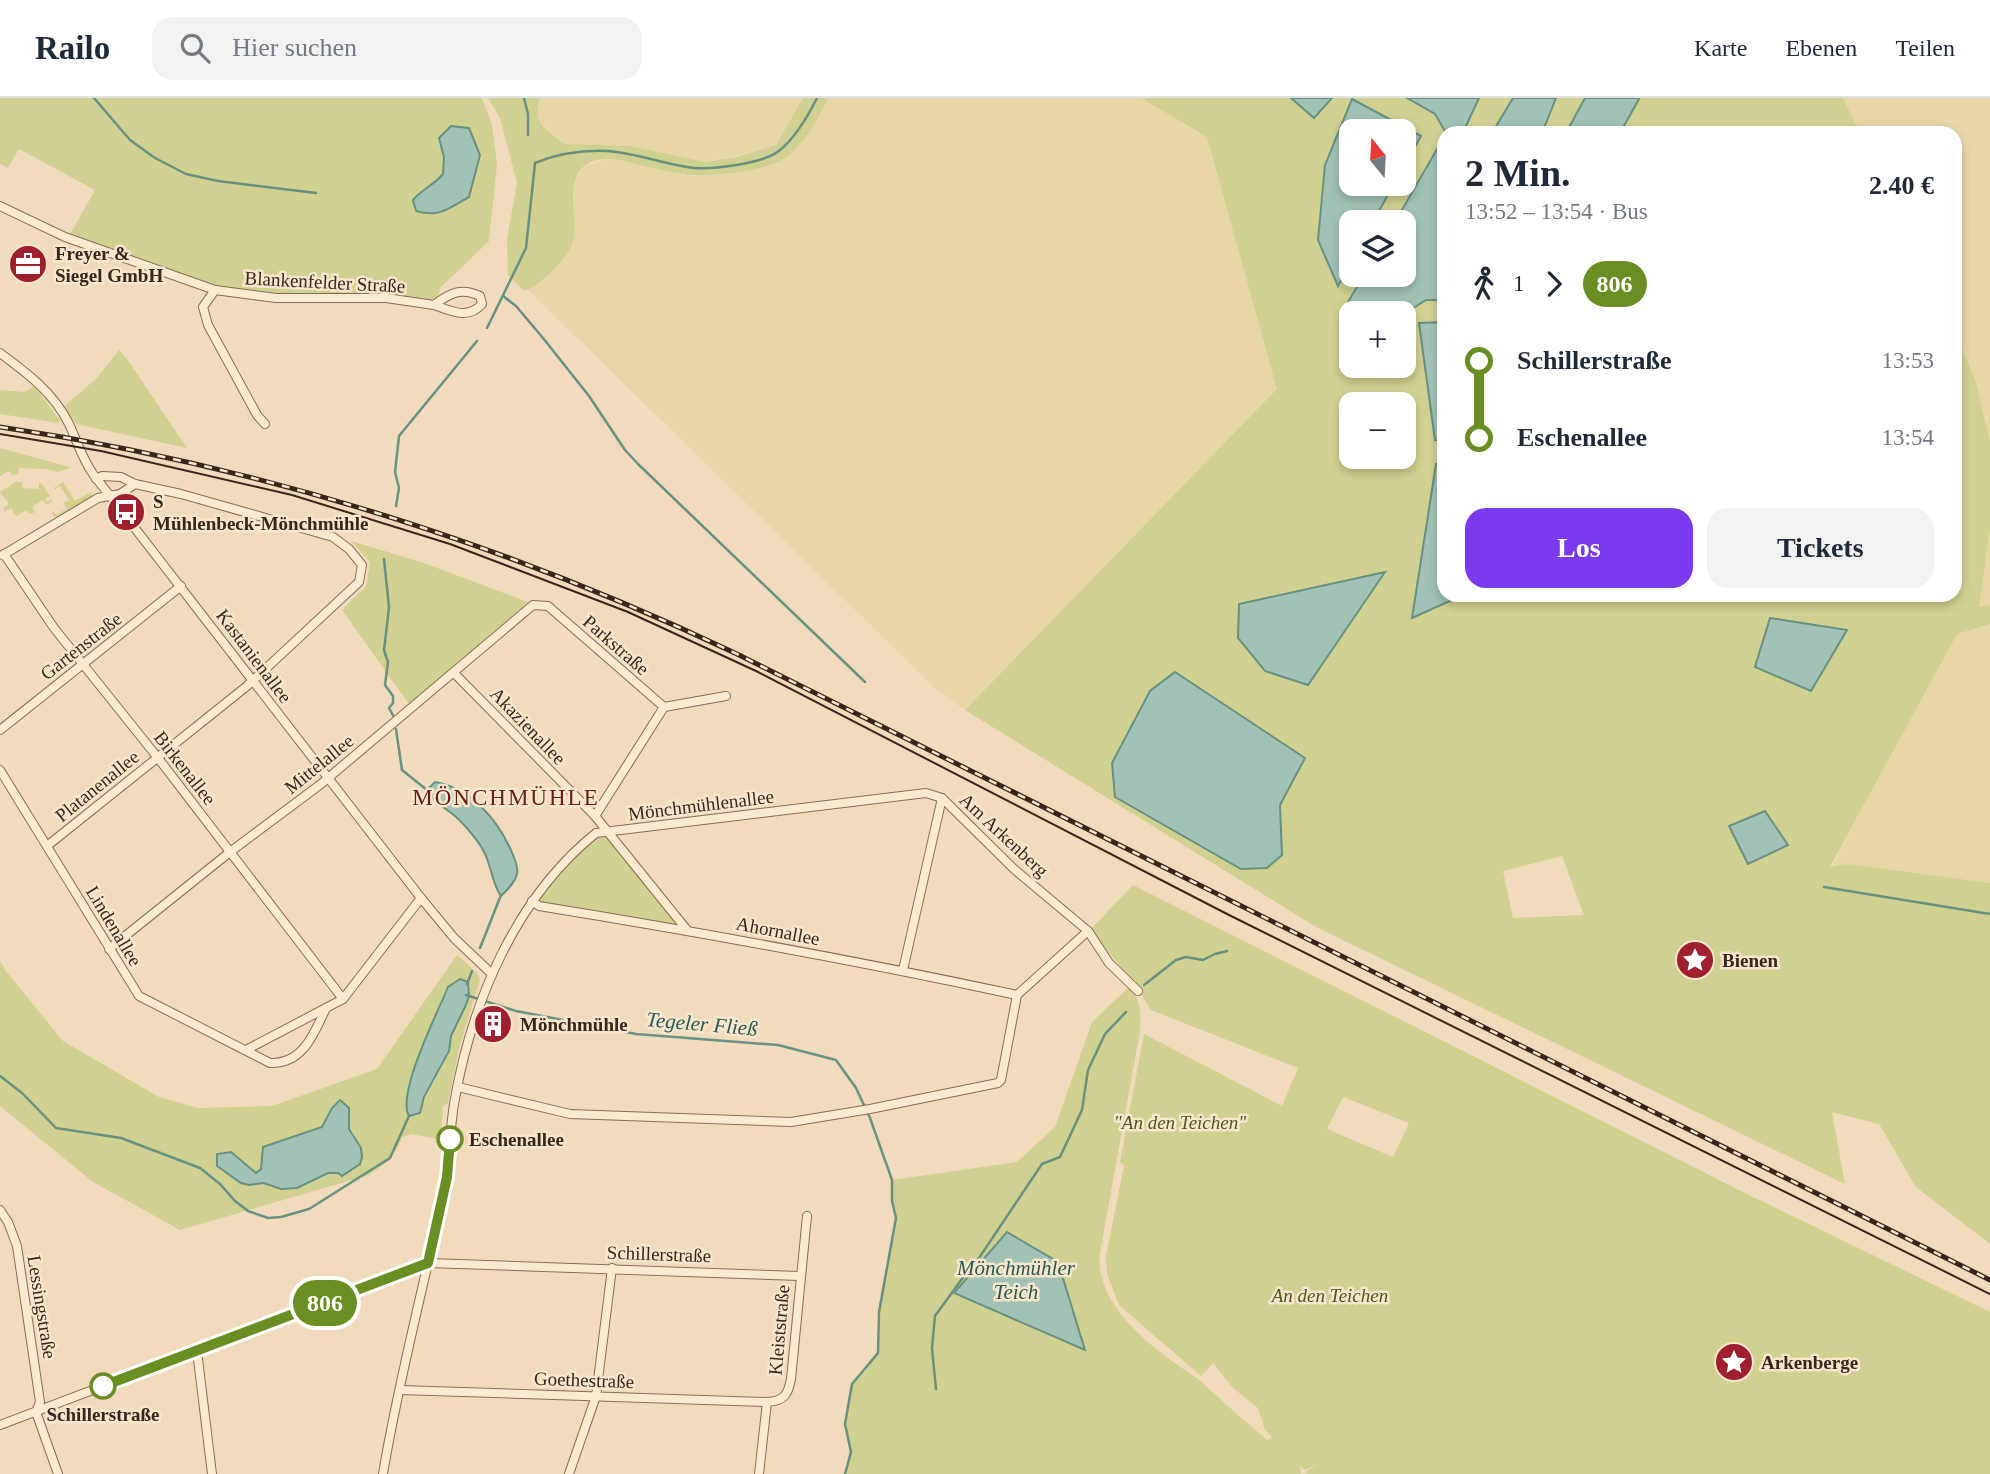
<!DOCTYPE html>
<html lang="de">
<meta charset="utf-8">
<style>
:root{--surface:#fff;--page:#f2f2f3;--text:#1f2937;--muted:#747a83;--line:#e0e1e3;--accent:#7c3aed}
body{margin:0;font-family:Georgia,serif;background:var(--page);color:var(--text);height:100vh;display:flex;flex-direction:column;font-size:26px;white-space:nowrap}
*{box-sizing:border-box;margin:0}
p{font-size:23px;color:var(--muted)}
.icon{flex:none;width:38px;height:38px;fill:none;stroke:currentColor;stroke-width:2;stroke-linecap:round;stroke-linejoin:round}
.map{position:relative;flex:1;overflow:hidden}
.details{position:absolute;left:1437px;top:28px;width:525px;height:476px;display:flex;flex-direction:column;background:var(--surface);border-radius:21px;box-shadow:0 4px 10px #0003}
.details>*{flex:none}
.badge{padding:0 14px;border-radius:23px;font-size:24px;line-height:46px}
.needle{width:46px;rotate:342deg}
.buttons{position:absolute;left:1339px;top:21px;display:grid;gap:14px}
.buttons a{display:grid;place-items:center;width:77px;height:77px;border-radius:14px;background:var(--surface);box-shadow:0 4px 10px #0003;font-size:35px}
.map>.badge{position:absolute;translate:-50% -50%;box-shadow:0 0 0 4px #fff}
.legs{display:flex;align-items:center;gap:10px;height:77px;padding:0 28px;font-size:23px}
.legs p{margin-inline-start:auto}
.headline{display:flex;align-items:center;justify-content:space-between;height:119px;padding:0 28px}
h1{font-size:38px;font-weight:800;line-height:52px}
.button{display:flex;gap:14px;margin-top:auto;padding:14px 28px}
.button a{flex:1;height:80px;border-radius:21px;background:var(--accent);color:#fff;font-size:28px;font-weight:800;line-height:80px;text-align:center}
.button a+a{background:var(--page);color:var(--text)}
ul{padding:0 28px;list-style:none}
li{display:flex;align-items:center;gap:24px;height:77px;font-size:26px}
li i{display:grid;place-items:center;width:10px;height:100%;margin:0 9px;background:currentColor}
li i::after{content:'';width:18px;height:18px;margin:-9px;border:5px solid;border-radius:50%;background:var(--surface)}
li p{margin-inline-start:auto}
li:first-child i{background:linear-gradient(#0000 50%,currentColor 0)}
li:last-child i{background:linear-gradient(currentColor 50%,#0000 0)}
header{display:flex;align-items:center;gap:42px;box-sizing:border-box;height:98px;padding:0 35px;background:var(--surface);border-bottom:2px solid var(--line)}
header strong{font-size:33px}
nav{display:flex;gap:38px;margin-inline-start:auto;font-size:24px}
.search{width:490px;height:63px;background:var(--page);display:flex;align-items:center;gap:18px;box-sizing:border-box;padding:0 24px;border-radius:21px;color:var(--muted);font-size:26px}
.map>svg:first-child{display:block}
</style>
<header>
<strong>Railo</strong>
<div class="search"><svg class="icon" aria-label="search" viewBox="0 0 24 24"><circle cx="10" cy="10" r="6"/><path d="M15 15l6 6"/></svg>Hier suchen</div>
<nav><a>Karte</a><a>Ebenen</a><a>Teilen</a></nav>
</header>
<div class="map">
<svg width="1990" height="1376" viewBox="0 0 1990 1376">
<rect width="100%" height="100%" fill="#f2dbbc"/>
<g fill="#e8d6a9">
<path d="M540,0h263l-27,47 -17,6 -53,11 -76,-16 -65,-2 -28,-24 -2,-7z"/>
<path d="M828,0h313l66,39 71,252 -313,321 -28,-20 -409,-400 17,-12 21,-23 8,-24 1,-53 7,-10 22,-9 9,-1 55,13 30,4 52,-6 66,-49z"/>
<path d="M1843,0h147v343l-15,-62 -20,-46v-200h-95z"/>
<path d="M1990,430v77l-12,3z"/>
<path d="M1990,526v259l-141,-19 -18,4 113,-215 13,-19z"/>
</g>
<g fill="#d0d090" fill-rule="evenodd">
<path d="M0,0h482l10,27 5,39 -8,77 -48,46 -6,17 -159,-8 -63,-8 -145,-50 27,-48 -76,-41 -11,19 -8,-4zM444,59l25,40 -48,-7 14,-7 9,-9z"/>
<path d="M488,0h52c-8,27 5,30 25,46l65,2 76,16 31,-5 39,-12 27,-47h25c-11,22 -23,46 -43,60 -16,12 -68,18 -88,17 -19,-1 -39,-6 -58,-10 -19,-5 -38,-12 -56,2 -18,14 -4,56 -11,77 -4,11 -14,21 -22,29 -7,7 -17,15 -26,18l-16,-16 -1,-36 10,-56 -17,-65z"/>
<path d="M1141,0h150l23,19 18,-19h75l28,16 12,17 -3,2v4l-49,85h-22l21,-38h10v-17l16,-31 -68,-37 -14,186 13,-22v12h13l-16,27 6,11h-3v53h32l8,13 12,-8 1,-57 22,-14h18v22l-25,1 16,117 9,1v23h-8l-24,154 51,-23h492v-262l20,46 15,62v87l-11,79 11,-2v19l-33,10 -127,233 19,-3 141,19v361l-74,-57 -37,-63 -47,-12 13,72 -529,-257 -351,-217 312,-321 -70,-252zM1351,306h53v53h-53zM1384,474l-76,113 -43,-14 -27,-33 2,-34zM1175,574l130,86 -25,47zM1562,758l22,59 -71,3 -10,-47z"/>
<path d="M1479,0h34l-21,35h-25l-1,-7z"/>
<path d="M1556,0h29l-19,35h-24z"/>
<path d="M1636,0h207l17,35h-240l18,-34z"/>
<path d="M119,252l8,9 60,89 -111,-24 -13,-17 34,-29z"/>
<path d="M34,288l26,34 -2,3 -58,-9v-24l24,2z"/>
<path d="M0,350l70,19v1l-13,4 -10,-3 -28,-1 -1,6 -5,1 -4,-4 -9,5z"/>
<path d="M16,384h6l1,6 16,1v-6l3,1 8,12 -5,3 2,3 5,-3v3l-6,3 -3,-5 -10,6 2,6 -5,2 -3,-4 -11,6 -5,-8 -6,4 -2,-4 6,-4 -9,-12z"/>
<path d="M63,384l12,19 16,-9 2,5 -36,22 -5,-5 1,-3 3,4 11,-6 -3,-6 5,-3 -9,-14 -5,3 -1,-1z"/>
<path d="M351,443l73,22 104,39 -119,102 -67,-94 24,-24 4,-24z"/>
<path d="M596,735h12l77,97 -152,-29z"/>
<path d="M1133,787l616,310 241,117v162h-683l-2,-2 14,-8 -14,6 -5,-4 1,8h-456l6,-22 -6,-28 7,-40 26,-31 1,-41 17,-94 -4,-17v-21l125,-18 38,-35 37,-105 38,-36c11,12 11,30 10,45l-40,222c-6,54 56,98 94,123 8,6 16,14 24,21 16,15 33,29 49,43l5,-3 -7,-7 -7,-22 -25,-20 -20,-25 -12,13 -82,-71 -12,-31 -1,-18 18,-91 -4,-3 24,-128 138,72 16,-38 -147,-58 -16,-26 -45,-54zM1343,999l66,26 -16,34 -66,-28z"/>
<path d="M457,857l21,19 2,5 -21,70 -11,54 -5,3 -2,29 5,6 -35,-7 -8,3 -12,22 -22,16 -189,55 -87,-48 -93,-76v-146l5,10 58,71 96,56 39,11 74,-2 105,-37zM467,884c2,24 -8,32 -15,53 -2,5 -2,11 -3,16 -8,22 -23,39 -29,62l28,-126zM332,1010l18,8 -1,13 6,13 -17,31h-10l-20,10 -27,6 -17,-6 -15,2 -28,-14 20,-12 4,6 11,8 57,-42 9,-4z"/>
</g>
<g fill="#a1c2b4" stroke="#679181" stroke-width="2">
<path d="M1291,0h41l-18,20z"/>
<path d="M1407,0h72l-13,28 1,7h-21l-11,-19z"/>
<path d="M1513,0h43l-14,35h-50z"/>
<path d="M1585,0h51l3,1 -19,34h-54z"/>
<path d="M1352,1l69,37 -17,31v-36h-53v53h43l-21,38h-22v41l-13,23 -20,-46 7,-75z"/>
<path d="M451,28l18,2 11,27 -11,42c-20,11 -29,21 -53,14l-3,-11c9,-11 21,-15 30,-26l1,-17 -5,-19z"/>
<path d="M1444,39v163h-18l-22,14 -50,-1 -6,-11 16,-27h40v-53h-9z"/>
<path d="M1444,224v119l-9,-1 -16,-117z"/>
<path d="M1436,366h8v131h19l-51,23z"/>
<path d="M1385,474l-77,113 -43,-14 -27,-33 1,-34z"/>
<path d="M1770,520l77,12 -36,61 -56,-24z"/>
<path d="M1175,574l130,86 -25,47 2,50 -15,13 -26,1 -126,-72 -3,-34 38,-72z"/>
<path d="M435,684c35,6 61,36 75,66 3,7 9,19 7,26 -2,9 -10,16 -16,22 -10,-14 -9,-31 -18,-46 -5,-10 -23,-31 -32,-37 -10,-8 -18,-12 -24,-23z"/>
<path d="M1765,713l23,34 -40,19 -19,-38z"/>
<path d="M460,881l8,3 1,14 -4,11 -14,29 -2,15 -25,46 -4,16 -11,3c-13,-22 29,-104 39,-129z"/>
<path d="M340,1002l9,8v21l12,19 1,9 -2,7 -18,12 -4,-3h-10l-31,15 -16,1 -17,-6 -15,2 -8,-2 -24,-17v-12l14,-2 25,21 5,-4 2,-22 59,-20 10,-19z"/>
<path d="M1007,1134l51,30 27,88 -131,-57z"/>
</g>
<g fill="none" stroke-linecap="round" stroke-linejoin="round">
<g stroke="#679181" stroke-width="2.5">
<path d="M94,0l36,42 25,18 31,16 32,7 98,12"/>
<path d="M524,0l4,16v21"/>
<path d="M503,198l13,10 27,32 46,58 36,54 13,14 227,218"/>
<path d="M487,230l39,-80 9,-85c24,-10 48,-13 73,-12 27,2 52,12 79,16 20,4 77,-3 93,-17 15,-12 28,-34 37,-52"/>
<path d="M396,408l3,-18 -4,-16 4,-36 78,-95"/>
<path d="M384,461l5,48 -5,43 4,12 -3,23 8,11v7l-4,5 5,9"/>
<path d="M396,631l6,41 25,20"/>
<path d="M1824,789l166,27"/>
<path d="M480,850l21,-53"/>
<path d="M467,886l5,-13"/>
<path d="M1144,887l32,-25 10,-3 17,3 12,-6 12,-3"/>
<path d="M466,897l50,16 120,23 142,11 58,15 20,28 14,30 22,62v21l4,17 -17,94 -1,41 -26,31 -7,40 6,28 -6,22"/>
<path d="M0,978l22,17 34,35 65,10 79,30 20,16 15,17 13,10 20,7 13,-1 28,-8 81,-51 19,-42"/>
<path d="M977,1163l65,-97 18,-7 22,-47 6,-40 17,-36 21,-22"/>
<path d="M936,1291l-4,-41 3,-32 32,-44"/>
</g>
<defs>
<g id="street">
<path d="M0,108l65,31 150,53"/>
<path d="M0,255c27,20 54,40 69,71 8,17 13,34 24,50l328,424 33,40 38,36"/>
<path d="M265,326l-8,-9 -49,-90 -5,-18 12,-17 61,8h110l48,7c16,-12 27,-18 46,-9l2,8c-14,16 -31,7 -48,1"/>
<path d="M4,456l50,74 104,130 185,241"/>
<path d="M3,457l95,-57 22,-4 15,-10"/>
<path d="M454,575l141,143 92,114"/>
<path d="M0,632l181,-144"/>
<path d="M0,672l139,226 131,67c33,1 44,-29 56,-55"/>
<path d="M595,718l69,-109 62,-11"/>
<path d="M47,748l200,-160 112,-104 3,-17 -13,-16 -16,-12 -152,-43 -46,-10 -14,-7 -19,-1 -6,3"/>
<path d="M532,803l7,5c160,26 320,55 478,89"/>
<path d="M109,851l121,-97 91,-68 212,-179 15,1 116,101"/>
<path d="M903,872l39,-172"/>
<path d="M246,952l97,-51 78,-101"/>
<path d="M458,989l112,27 221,8 79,-13 128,-26 3,-3 16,-85 71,-64"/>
<path d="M0,1112l8,12 9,24 23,156 -4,10"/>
<path d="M197,1253l15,123"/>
<path d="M400,1292l367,12"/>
<path d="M36,1314l22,62"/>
<path d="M0,1327l428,-162 372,13"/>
<path d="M383,1376c15,-91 39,-180 58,-270 7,-33 8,-66 13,-100 17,-100 61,-206 142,-271l330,-40 16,5 72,71 74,62 21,32 29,28"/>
<path d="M569,1376l27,-78 16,-128"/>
<path d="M759,1376l8,-72c17,-1 21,-7 24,-23l16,-163"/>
</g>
</defs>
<use href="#street" stroke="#8b6b54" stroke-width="10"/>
<use href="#street" stroke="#fcead0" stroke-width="8"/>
<path stroke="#39251a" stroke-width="2" d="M0,336l101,17 191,44 158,49 178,68 128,59 473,244 761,379"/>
<defs>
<path id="rail" d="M0,329c257,38 503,116 737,227l1253,626"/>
</defs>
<use href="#rail" stroke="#39251a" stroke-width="5"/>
<use href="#rail" stroke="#f8e6cd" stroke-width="2.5" stroke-dasharray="8" stroke-linecap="butt"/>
</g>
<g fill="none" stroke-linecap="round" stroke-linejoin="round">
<defs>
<path id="line-1" d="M103,1288l325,-123 19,-86 3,-38"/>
</defs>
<use href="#line-1" stroke="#fff" stroke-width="16"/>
<use href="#line-1" stroke="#6b8e23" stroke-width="10"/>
</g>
<defs>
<symbol id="office-disc" viewBox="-11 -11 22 22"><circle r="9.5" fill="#9f1f2f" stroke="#f8e6cd"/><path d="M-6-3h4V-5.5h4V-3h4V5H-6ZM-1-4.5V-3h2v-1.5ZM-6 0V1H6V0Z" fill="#fff"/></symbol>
<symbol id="bus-disc" viewBox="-11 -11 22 22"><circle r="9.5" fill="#9f1f2f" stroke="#f8e6cd"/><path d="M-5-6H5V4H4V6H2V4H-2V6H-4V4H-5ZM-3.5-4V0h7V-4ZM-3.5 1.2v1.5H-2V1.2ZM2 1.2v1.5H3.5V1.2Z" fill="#fff"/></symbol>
<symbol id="sight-disc" viewBox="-11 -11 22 22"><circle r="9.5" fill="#9f1f2f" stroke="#f8e6cd"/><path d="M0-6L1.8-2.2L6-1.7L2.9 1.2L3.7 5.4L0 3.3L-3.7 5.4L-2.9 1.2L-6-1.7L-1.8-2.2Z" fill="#fff"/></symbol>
<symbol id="building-disc" viewBox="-11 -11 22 22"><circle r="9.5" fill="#9f1f2f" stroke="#f8e6cd"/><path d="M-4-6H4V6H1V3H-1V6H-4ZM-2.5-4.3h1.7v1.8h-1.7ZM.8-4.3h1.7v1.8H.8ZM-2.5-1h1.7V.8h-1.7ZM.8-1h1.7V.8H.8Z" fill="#fff"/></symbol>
</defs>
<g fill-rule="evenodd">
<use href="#office-disc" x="6" y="144" width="44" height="44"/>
<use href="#bus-disc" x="104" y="392" width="44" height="44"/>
<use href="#sight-disc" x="1673" y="840" width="44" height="44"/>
<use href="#building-disc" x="471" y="904" width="44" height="44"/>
<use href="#sight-disc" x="1712" y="1242" width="44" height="44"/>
</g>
<g fill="#fff" stroke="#6b8e23" stroke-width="3.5">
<circle cx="450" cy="1041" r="12"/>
<circle cx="103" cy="1288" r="12"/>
</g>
<g text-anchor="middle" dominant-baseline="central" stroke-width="5" stroke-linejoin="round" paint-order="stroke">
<g font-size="19" font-weight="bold" fill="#39251a" stroke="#f8e6cd" text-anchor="start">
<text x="55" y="155">Freyer &amp;<tspan x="55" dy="22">Siegel GmbH</tspan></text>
<text x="153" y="403">S<tspan x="153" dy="22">Mühlenbeck-Mönchmühle</tspan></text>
<text x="1722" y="862">Bienen</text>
<text x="520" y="926">Mönchmühle</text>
<text x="1761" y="1264">Arkenberge</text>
</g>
<g font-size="19" fill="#39251a" stroke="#f8e6cd">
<text transform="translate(325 184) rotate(3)">Blankenfelder Straße</text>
<text transform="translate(616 547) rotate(41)">Parkstraße</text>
<text transform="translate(81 548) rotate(-38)">Gartenstraße</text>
<text transform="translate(254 558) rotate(53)">Kastanienallee</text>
<text transform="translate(528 628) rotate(46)">Akazienallee</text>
<text transform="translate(319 666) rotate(-39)">Mittelallee</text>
<text transform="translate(185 670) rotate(52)">Birkenallee</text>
<text transform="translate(97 688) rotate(-39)">Platanenallee</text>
<text transform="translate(701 707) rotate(-7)">Mönchmühlenallee</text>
<text transform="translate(1004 737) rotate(43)">Am Arkenberg</text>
<text transform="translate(114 828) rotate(59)">Lindenallee</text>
<text transform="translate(778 833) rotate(11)">Ahornallee</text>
<text transform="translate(659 1156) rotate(2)">Schillerstraße</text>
<text transform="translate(42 1209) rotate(81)">Lessingstraße</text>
<text transform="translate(779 1232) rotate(-85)">Kleiststraße</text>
<text transform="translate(584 1282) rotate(2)">Goethestraße</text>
</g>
<g font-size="19" font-style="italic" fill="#50571f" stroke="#f8e6cd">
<text x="1180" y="1024">"An den Teichen"</text>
<text x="1330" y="1197">An den Teichen</text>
</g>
<g font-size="19" font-weight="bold" fill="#39251a" stroke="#f8e6cd" text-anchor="start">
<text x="469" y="1041">Eschenallee</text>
<text x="103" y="1316" text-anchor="middle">Schillerstraße</text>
</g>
<g font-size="21" font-style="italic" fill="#285a51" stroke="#f8e6cd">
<text transform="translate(702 926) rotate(5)">Tegeler Fließ</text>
<text x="1016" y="1170">Mönchmühler<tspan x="1016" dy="24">Teich</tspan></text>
</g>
<g font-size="23" letter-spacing="2" fill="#691d16" stroke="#f8e6cd">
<text x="506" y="699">MÖNCHMÜHLE</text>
</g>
</g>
</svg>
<div class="buttons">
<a><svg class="needle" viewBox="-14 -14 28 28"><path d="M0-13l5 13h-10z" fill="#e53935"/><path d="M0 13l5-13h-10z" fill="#747a83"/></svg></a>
<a><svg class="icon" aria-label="layers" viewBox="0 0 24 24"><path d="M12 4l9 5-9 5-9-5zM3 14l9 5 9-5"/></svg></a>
<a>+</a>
<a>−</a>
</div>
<b class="badge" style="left:325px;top:1205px;background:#6b8e23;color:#fff">806</b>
<section class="details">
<div class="headline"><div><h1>2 Min.</h1><p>13:52 – 13:54 · Bus</p></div><b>2.40 €</b></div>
<div class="legs"><svg class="icon" aria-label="walk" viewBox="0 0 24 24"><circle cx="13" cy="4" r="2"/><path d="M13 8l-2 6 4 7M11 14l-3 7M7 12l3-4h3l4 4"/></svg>1<svg class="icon" aria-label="forward" viewBox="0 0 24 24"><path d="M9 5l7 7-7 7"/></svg><b class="badge" style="background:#6b8e23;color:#fff">806</b></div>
<ul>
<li><i style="color:#6b8e23"></i><b>Schillerstraße</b><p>13:53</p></li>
<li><i style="color:#6b8e23"></i><b>Eschenallee</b><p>13:54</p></li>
</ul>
<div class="button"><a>Los</a><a>Tickets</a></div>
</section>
</div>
